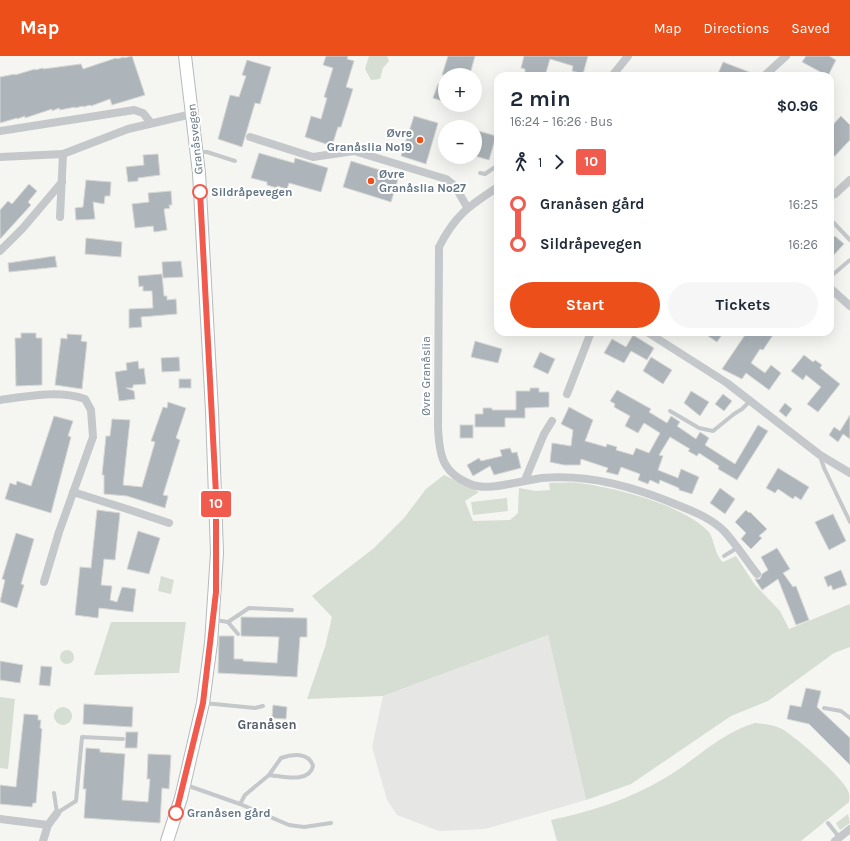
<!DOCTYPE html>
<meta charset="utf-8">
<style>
:root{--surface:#fff;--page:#f6f6f7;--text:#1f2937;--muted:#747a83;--accent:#ed4f1a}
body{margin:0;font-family:Karla,sans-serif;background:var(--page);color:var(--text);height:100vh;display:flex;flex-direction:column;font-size:15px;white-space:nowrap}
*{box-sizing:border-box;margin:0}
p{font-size:13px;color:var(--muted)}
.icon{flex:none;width:22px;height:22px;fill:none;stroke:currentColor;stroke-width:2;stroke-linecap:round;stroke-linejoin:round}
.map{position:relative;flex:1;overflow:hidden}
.side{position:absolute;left:494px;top:16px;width:340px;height:264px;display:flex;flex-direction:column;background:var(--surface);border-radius:12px;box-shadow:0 4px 16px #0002}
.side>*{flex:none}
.badge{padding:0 8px;border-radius:3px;font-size:14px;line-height:26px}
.buttons{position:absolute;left:438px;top:12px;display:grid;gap:8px}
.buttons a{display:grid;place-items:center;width:44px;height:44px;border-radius:50%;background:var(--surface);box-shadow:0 4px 16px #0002;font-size:20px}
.map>.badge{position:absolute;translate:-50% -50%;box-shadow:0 0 0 2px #fff}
.legs{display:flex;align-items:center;gap:6px;height:44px;padding:0 16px;font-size:13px}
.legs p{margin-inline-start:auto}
.headline{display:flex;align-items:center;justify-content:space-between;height:68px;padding:0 16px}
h1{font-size:22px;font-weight:700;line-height:30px}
.button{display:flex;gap:8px;margin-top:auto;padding:8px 16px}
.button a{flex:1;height:46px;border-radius:24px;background:var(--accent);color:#fff;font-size:16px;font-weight:700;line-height:46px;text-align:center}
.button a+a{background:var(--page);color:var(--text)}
ul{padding:0 16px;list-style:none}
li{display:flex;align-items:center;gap:14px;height:40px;font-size:15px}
li i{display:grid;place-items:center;width:6px;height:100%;margin:0 5px;background:currentColor}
li i::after{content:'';width:10px;height:10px;margin:-5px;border:3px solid;border-radius:50%;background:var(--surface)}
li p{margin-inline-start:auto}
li:first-child i{background:linear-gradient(#0000 50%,currentColor 0)}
li:last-child i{background:linear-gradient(currentColor 50%,#0000 0)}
header{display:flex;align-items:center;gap:24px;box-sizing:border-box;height:56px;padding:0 20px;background:var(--accent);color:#fff}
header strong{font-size:19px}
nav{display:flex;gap:22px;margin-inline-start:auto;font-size:14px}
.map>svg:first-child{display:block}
</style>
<header>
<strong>Map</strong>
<nav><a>Map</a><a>Directions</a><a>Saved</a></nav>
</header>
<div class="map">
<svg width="850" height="785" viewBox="0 0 850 785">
<rect width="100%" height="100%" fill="#f5f6f1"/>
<path fill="#e6e7e5" d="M548,579l38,165 -101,29 -46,2 -42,-16 -10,-15 -15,-53 11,-51z"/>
<g fill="#d6ddd2">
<path d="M369,0h18l2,5 -6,7 -3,11 -9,1 -6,-11z"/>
<path d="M444,419l35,17 -14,9 8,20 37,-1 8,-7 1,-25 17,3 14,-1 -1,-7c10,0 20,-1 30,0 37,5 101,21 128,47 8,7 6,23 16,32l13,-6 19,29 25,26 9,18 61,-25v43l-16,6 -66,48 -37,15 -100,68 -45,16 -38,-165 -165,61 -76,3 18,-52 7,-30 -20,-21 62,-48 30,-30 22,-29z"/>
<path d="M507,442l1,13 -35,4 -2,-13z"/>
<path d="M161,520l13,4 -3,14 -13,-3z"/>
<path d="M111,566h75l-7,51 -85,2z"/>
<circle cx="67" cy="601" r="7"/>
<path d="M0,641l15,2 -7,70 -8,-1z"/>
<circle cx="63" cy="660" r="9"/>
<path d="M755,667c9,1 19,2 27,6 15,9 62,49 67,64 1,3 0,6 0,9l-48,39h-244l-6,-21c39,-8 79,-21 114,-42 31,-18 55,-45 90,-55z"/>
<path d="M848,758l2,9 -10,7 -4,-7z"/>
</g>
<g fill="#adb5ba" stroke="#d7d7d4">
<path d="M132,0l13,39 -33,10 -2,-6 -19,7 -1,-1 -7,2v-1l-8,2v-1l-15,3 -1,-2 -7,3v-2l-27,9v-2l-8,3v-1l-17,5v-46l15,-3v1l20,-6v1l8,-2v1l38,-5 2,5 33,-11 1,1 7,-2v1z"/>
<path d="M326,0h22l-1,3 7,2 -8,26 7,2 -12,38h-3l-6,19 -27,-9 6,-21 10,3 6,-21 -3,-1 9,-29 -10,-3z"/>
<path d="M448,0h27l-5,18 -15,-4 -1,5h-12z"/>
<path d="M524,0h64l-5,18 -11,-3 1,-5 -23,-7 -5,17h-20v-7l-4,-1z"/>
<path d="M806,0h23l7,4 -8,16 -26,-14z"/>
<path d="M247,4l24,7 -11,37 -5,-1 -13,44 -24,-8 12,-44 9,2 7,-21 -4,-1z"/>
<path d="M723,6l34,13v1h-40z"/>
<path d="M438,28l7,3v15l-12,-4z"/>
<path d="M414,60l24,7 -12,41 -25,-8z"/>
<path d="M841,60l9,9v15l-20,21v-33z"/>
<path d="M475,74l21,6 -7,24 -14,-4z"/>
<path d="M259,97l35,10 1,-5 33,10 -7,24 -32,-9 -2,6 -10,-3v2l-10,-3v-3l-16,-4z"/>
<path d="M158,98l2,21 -22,3v3l-10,1 -2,-15 18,-2 -1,-10z"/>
<path d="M351,105l48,15 -8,26 -48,-15z"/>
<path d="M86,124l25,2 -1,14h-5l-1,8 -11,-2 2,17 -19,1 -1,-12 8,-1z"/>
<path d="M29,128l8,7 -9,11 3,3 -31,34v-29l8,-9 4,3z"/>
<path d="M171,135l1,14h-3l1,3 -6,1 3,21 -13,2 -1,-6 -18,2 -3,-24 17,-2 -1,-9z"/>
<path d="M835,180l9,8 -14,15v-18z"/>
<path d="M86,182l36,4 -1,15 -36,-3z"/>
<path d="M55,200l2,11 -48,5 -1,-9z"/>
<path d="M181,205l2,16 -20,1 -1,-16z"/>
<path d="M162,218l2,22h3v4l9,-1 1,15 -36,3 1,10 -13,1v-19l24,-1 -1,-17h-9v-5l-4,1 -1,-11z"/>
<path d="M702,276h22l-7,10z"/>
<path d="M747,276h28l-12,18 -3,-1 -9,14 14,10 6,-8 10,8 -12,17 -23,-17 -4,6 -20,-10z"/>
<path d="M21,277h15v5h6v47l-26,1 -1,-48h6z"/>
<path d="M67,278l15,1 -1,6 6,1 -5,47 -27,-4 6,-47 6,1z"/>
<path d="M633,279l21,13 -7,12 -16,-9 -7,12 -20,-10 8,-14 14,8z"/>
<path d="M475,285l27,8 -4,14 -27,-6z"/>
<path d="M540,296l15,7 -7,15 -15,-7z"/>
<path d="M804,299l9,7 2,-2 7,5 -2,3 20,16 -22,28 -11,-8 14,-17 -15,-12 -3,5 -12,-9z"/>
<path d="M179,301l1,14 -18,1 -1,-14z"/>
<path d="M651,301l21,13 -9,14 -20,-13z"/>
<path d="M138,305l1,8 5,-1 2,16 -13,1v3h-7l8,3 1,8 -16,2 -4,-29 12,-2 -1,-7z"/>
<rect x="179" y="323" width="12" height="9"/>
<path d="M530,332h9v4h10v15l-24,1v10h-20v9h-30v-13h8v-6h9v2h24v-19h14z"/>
<path d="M617,334l34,19 -2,3 18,11 4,-7 9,6 -3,4 19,13 4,-7 9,6 -4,7 30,19 23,-39 10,6 -31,49 -19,-11 1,-3 -20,-13 -2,3 -9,-5 2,-2 -20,-12 -11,18 4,1 -5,14 20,8 3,-9 18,8 -7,17 -13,-4v-2l-19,-8 -1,4 -9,-4 -2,4 -10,-4 2,-6 -19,-7 -3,8 -12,-3 2,-4 -27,-9 -1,6h-16l-14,-3 2,-19 19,3 2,-16 -12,-6 8,-17 24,13 -8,21 21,6 1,-3 10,3 -1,3 17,5 3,-7 13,5 11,-20 -16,-10 -6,10 -13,-7 5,-10 -16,-9 1,-3 -5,-3z"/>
<path d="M691,335l18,11 -9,14 -16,-13z"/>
<path d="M723,338l9,7 -8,10 -9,-7z"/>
<path d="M168,346l18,6 -10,30 4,2 -17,55 5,1 -3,12 -38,-12 -23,-2v-19h-2l4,-39h4l2,-17 18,1 -7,65 19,2 13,-45 -4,-1 12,-34 4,1z"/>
<path d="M785,347l7,6 -6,8 -7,-6z"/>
<path d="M850,359v24l-7,-5 -5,8 -9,-7 5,-8 6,4z"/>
<path d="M54,360l19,5 -5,15 3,1 -20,76 -46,-14 5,-16 6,2 1,-4 14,5z"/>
<rect x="460" y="369" width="13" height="13"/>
<path d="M510,392l2,5 5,-1 4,16 -27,7 -4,-9 -17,10 -6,-11 12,-7 2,3 21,-5 -2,-6z"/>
<path d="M778,412l31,19 -8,13 -6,-4 -2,3 -15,-10 -3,4 -9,-5z"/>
<path d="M720,432l15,11 -10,15 -15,-11z"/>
<path d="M97,454l23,3 -5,47 -11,-1 -3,26 11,1 -2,14 7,2 5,-15 14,2 -3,23 -34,-4 -1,10 -23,-3 5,-48 11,1z"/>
<path d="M746,454l3,3 1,-1 17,17 -8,7 3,2 -11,11 -10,-10 5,-6 -11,-11z"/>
<path d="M833,458l13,27 -17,9 -14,-28z"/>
<path d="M138,475l22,7 -11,36 -22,-5z"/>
<path d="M16,477l18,6 -13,45 3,1 -7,23 -17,-6 5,-22 -3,-1z"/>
<path d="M777,492l13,21 -7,4 10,14 3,-1 13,34 -13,5 -18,-46 -16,11 -7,-11h5l2,-5 6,-4 -7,-13z"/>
<path d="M841,514l6,15 -14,5 -2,-5 -3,2 -4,-10z"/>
<path d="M241,561l66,1v19h-7l-3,40 -79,-4 1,-37h15v23h9v2l34,2 2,-26 -38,-1z"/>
<path d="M0,605l23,4 -3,18 -20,-3z"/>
<path d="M41,610l11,1 -2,19 -11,-1z"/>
<path d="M806,632l15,3 -4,16 33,31v27l-41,-41 -22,-5 3,-14 11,2z"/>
<path d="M84,648l49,3 -1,20 -49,-3z"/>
<path d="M273,649l14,2 -1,12 -14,-1z"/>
<path d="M24,658l14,1v5h3l-1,8 2,1 -6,74h-3l-1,4 -32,-3v-19l16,2z"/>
<path d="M126,676h12l-1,16h-12z"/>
<path d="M86,692l14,1v3l25,2 -3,46 26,2 2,-23h-3l1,-25 23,1 -2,34 -7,-1 -2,35 -76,-5 2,-29h-3z"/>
</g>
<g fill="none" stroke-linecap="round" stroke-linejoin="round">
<defs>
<path id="secondary" d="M167,785l14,-43 22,-95 8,-60 6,-90 -5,-142 -13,-238 -14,-117"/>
</defs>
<use href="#secondary" stroke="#b4babe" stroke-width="14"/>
<g stroke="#c5c8cb" stroke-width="4">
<path d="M197,96h10l28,9"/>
<path d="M480,117l5,1 13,-9"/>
<path d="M830,163l20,21"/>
<path d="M830,221l20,-17"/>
<path d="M670,355l29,17 14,3 21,-17 8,-5 8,-8"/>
<path d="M820,400l4,12 26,54"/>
<path d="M724,500l13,-8"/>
<path d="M215,564l13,2 21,-14 43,2"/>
<path d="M228,566l10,12"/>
<path d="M204,647l51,5 8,-2"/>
<path d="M824,652l17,3 9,7"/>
<path d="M186,729l54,19 49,21 15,2 27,-4"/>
<path d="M54,737l3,20 19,-12 6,-64 41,2"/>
<path d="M240,748l5,-9 24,-20 12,-17c11,-4 28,-6 32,8 -4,18 -31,10 -44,9"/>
<path d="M828,767l11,14"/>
</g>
<g stroke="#c5c8cb" stroke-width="8">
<path d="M612,20l16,-20"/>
<path d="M764,20l22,-20"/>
<path d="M0,75l134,-21 9,3 8,10"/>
<path d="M250,81l63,20 41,-6 92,28 9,7 12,21"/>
<path d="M0,101l63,-3 65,-25 64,-15"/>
<path d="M498,131c-29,19 -43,28 -59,60l-1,179c1,29 4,48 35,59 15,6 51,-5 69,-7 48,-4 93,9 138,28 15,6 32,13 44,25 12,13 22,29 33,43"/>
<path d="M835,138l15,-14"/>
<path d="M60,161l3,-63"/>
<path d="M0,195l23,-23 39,-46"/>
<path d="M830,232l20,18"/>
<path d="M647,276l80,51 93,72 30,18"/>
<path d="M567,338l24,-62"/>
<path d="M0,344c27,-4 59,-10 85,-1l6,11 2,27 -34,95 -15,50"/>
<path d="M525,424l19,-46 8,-13"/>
<path d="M73,436l54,17 42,14"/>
<path d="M0,763l48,6"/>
<path d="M43,785l5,-16 9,-12"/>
<path d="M835,785l15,-12"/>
</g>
<use href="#secondary" stroke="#fff" stroke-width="12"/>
</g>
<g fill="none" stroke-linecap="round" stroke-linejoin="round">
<defs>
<path id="line-1" d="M176,757l27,-110 13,-111v-98l-16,-302"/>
</defs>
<use href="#line-1" stroke="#fff" stroke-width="9"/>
<use href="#line-1" stroke="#f15b4e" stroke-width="6"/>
</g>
<g fill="#ed4f1a" stroke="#fff" stroke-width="1.5">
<circle cx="420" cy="84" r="4"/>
<circle cx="371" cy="125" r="4"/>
</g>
<g fill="#fff" stroke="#f15b4e" stroke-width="2">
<circle cx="200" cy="136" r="7"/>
<circle cx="176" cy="757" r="7"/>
</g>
<g text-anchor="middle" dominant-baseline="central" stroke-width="4" stroke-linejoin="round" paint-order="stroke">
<g font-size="12" font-weight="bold" fill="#637584" stroke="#fff" text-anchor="end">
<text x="412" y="77">Øvre<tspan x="412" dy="14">Granåslia No19</tspan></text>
<text x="379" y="118" text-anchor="start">Øvre<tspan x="379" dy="14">Granåslia No27</tspan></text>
</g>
<g font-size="12" fill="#637584" stroke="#fff">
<text transform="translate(195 83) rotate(-96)">Granåsvegen</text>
<text transform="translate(426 320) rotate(-90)">Øvre Granåslia</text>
</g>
<g font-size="12" font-weight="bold" fill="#637584" stroke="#fff" text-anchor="start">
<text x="211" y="136">Sildråpevegen</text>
<text x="187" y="757">Granåsen gård</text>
</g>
<g font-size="13" font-weight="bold" fill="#515e69" stroke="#fff">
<text x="267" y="668">Granåsen</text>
</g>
</g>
</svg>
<div class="buttons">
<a>+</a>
<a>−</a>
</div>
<b class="badge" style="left:216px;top:448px;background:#f15b4e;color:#fff">10</b>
<section class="side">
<div class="headline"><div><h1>2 min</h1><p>16:24 – 16:26 · Bus</p></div><b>$0.96</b></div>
<div class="legs"><svg class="icon" aria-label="walk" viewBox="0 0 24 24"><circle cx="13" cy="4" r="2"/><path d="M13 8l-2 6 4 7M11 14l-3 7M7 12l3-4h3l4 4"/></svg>1<svg class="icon" aria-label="forward" viewBox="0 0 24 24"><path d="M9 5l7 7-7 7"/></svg><b class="badge" style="background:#f15b4e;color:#fff">10</b></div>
<ul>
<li><i style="color:#f15b4e"></i><b>Granåsen gård</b><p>16:25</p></li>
<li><i style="color:#f15b4e"></i><b>Sildråpevegen</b><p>16:26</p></li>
</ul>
<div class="button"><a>Start</a><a>Tickets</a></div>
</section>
</div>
